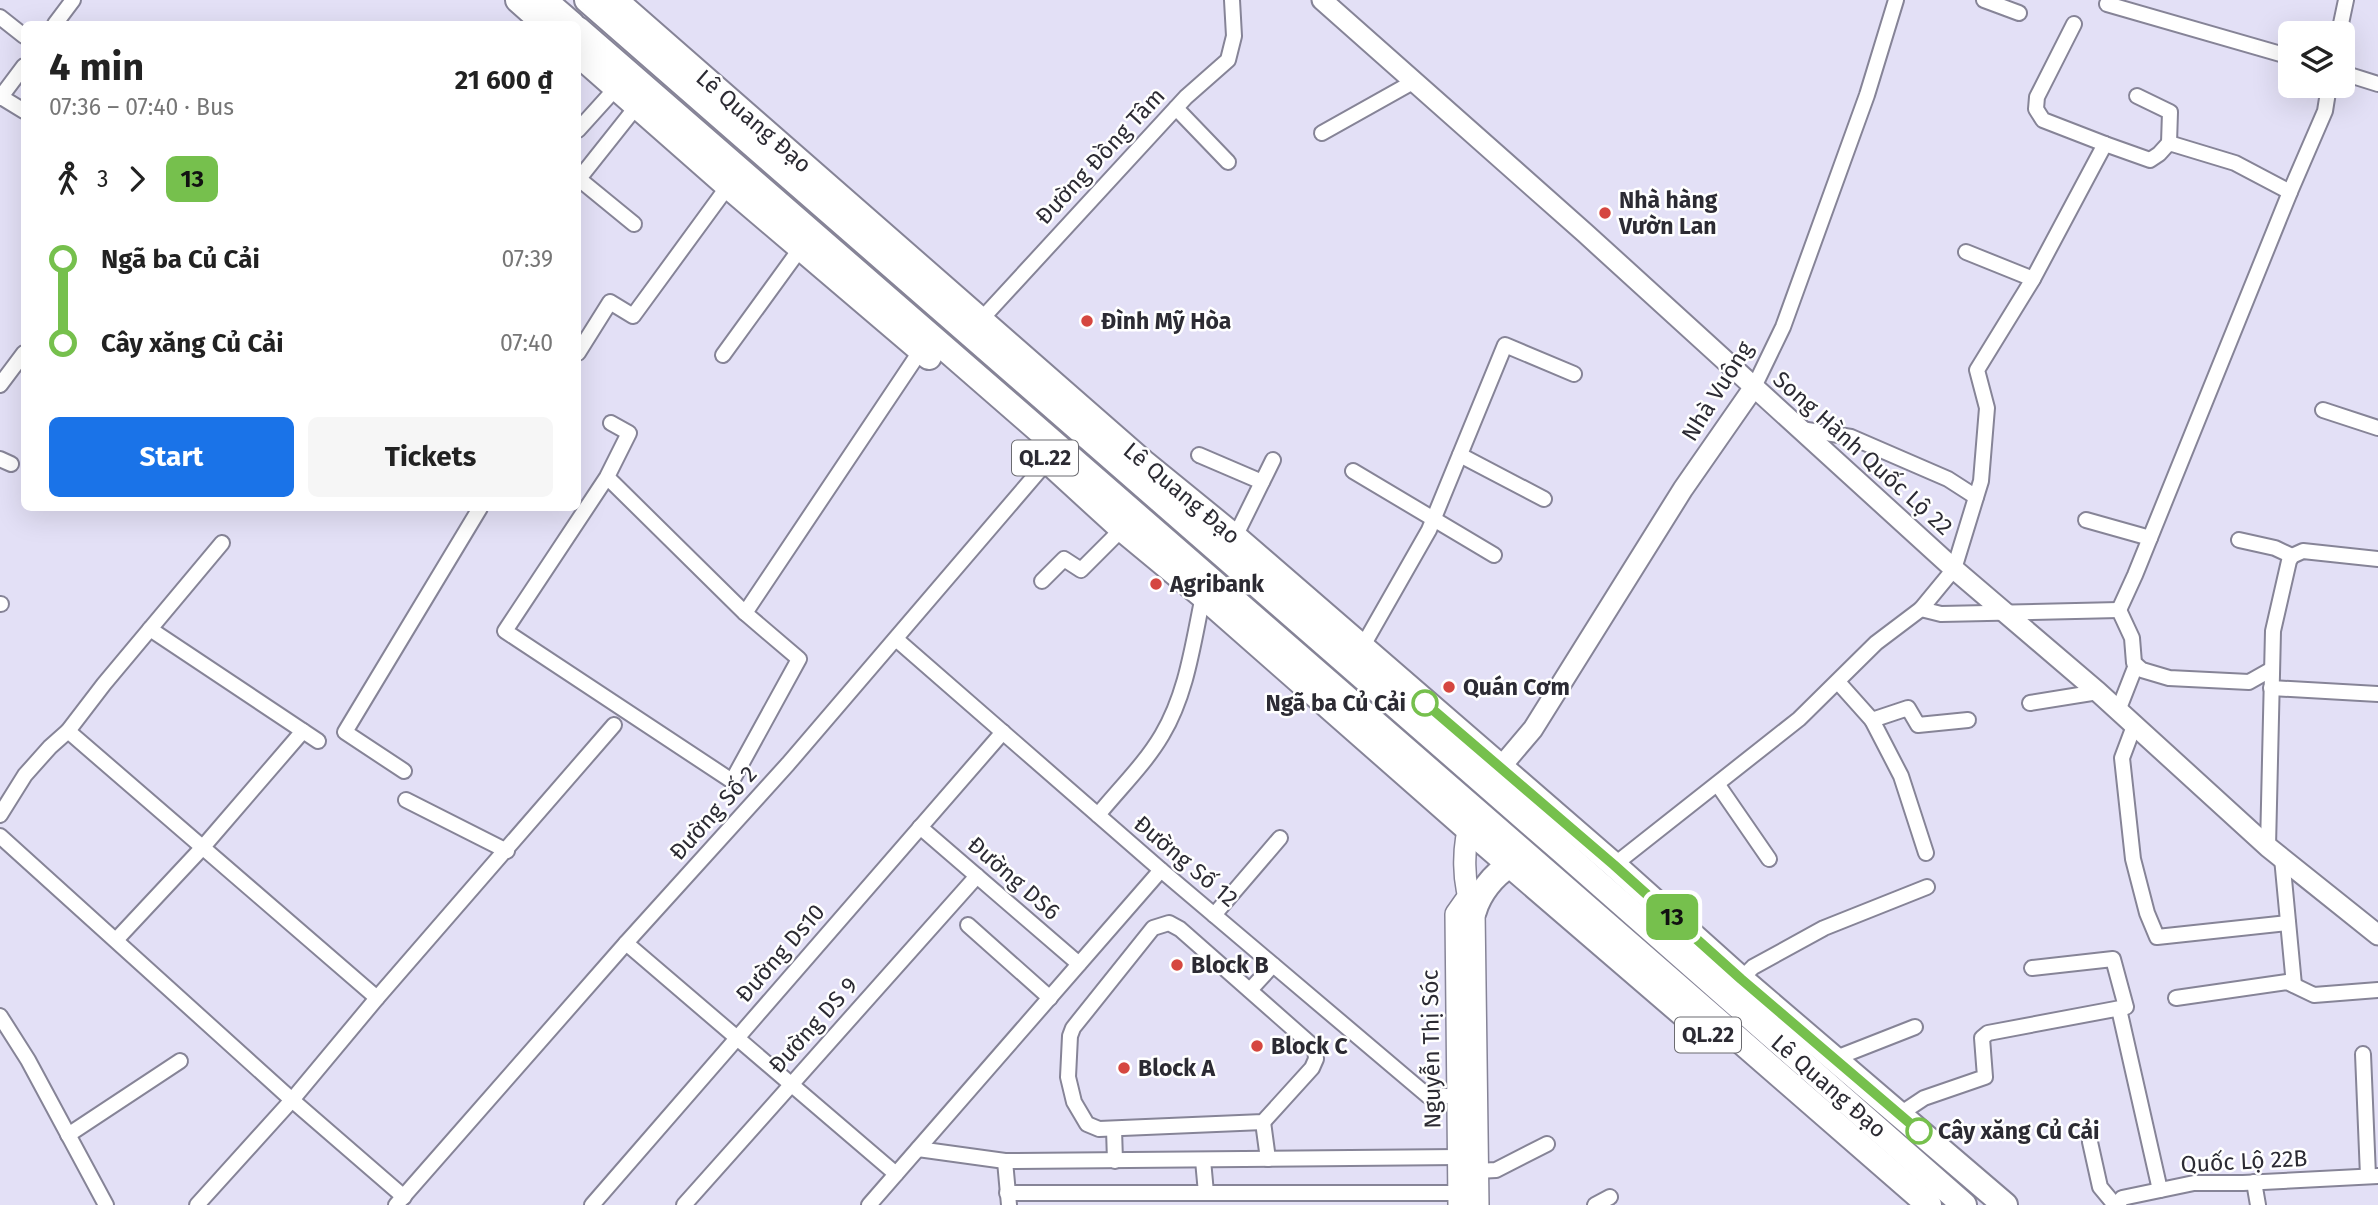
<!DOCTYPE html>
<meta charset="utf-8">
<style>
:root{--surface:#fff;--page:#f6f6f6;--text:#222;--muted:#767676;--accent:#1a73e8}
body{margin:0;font-family:"Fira Sans",sans-serif;background:var(--page);color:var(--text);height:100vh;display:flex;flex-direction:column;font-size:26px;white-space:nowrap}
*{box-sizing:border-box;margin:0}
p{font-size:23px;color:var(--muted)}
.icon{flex:none;width:38px;height:38px;fill:none;stroke:currentColor;stroke-width:2;stroke-linecap:round;stroke-linejoin:round}
.map{position:relative;flex:1;overflow:hidden}
.details{position:absolute;left:21px;top:21px;width:560px;height:490px;display:flex;flex-direction:column;background:var(--surface);border-radius:10px;box-shadow:0 7px 28px #0002}
.details>*{flex:none}
.badge{padding:0 14px;border-radius:10px;font-size:24px;line-height:46px}
.fabs{position:absolute;left:2278px;top:21px;display:grid;gap:14px}
.fabs a{display:grid;place-items:center;width:77px;height:77px;border-radius:10px;background:var(--surface);box-shadow:0 7px 28px #0002;font-size:35px}
.map>.badge{position:absolute;translate:-50% -50%;box-shadow:0 0 0 4px #fff}
.legs{display:flex;align-items:center;gap:10px;height:77px;padding:0 28px;font-size:23px}
.legs p{margin-inline-start:auto}
.headline{display:flex;align-items:center;justify-content:space-between;height:119px;padding:0 28px}
h1{font-size:38px;font-weight:700;line-height:52px}
.cta{display:flex;gap:14px;margin-top:auto;padding:14px 28px}
.cta a{flex:1;height:80px;border-radius:10px;background:var(--accent);color:#fff;font-size:28px;font-weight:700;line-height:80px;text-align:center}
.cta a+a{background:var(--page);color:var(--text)}
ul{padding:0 28px;list-style:none}
li{display:flex;align-items:center;gap:24px;height:84px;font-size:26px}
li i{display:grid;place-items:center;width:10px;height:100%;margin:0 9px;background:currentColor}
li i::after{content:'';width:18px;height:18px;margin:-9px;border:5px solid;border-radius:50%;background:var(--surface)}
li p{margin-inline-start:auto}
li:first-child i{background:linear-gradient(#0000 50%,currentColor 0)}
li:last-child i{background:linear-gradient(currentColor 50%,#0000 0)}
.map>svg:first-child{display:block}
</style>
<div class="map">
<svg width="2378" height="1205" viewBox="0 0 2378 1205">
<rect width="100%" height="100%" fill="#e3e0f6"/>
<g fill="none" stroke-linecap="round" stroke-linejoin="round">
<defs>
<g id="minor">
<path d="M1984,0l35,13"/>
<path d="M2107,4l184,53"/>
<path d="M0,17l24,19"/>
<path d="M55,24l18,-24"/>
<path d="M2074,24l-37,73 -1,12 7,11 62,24"/>
<path d="M2339,33l7,-33"/>
<path d="M2343,73l35,11"/>
<path d="M2137,96l33,16 -1,31"/>
<path d="M1,97l23,14"/>
<path d="M0,98l24,-32"/>
<path d="M1176,108l52,54"/>
<path d="M578,130l38,-42"/>
<path d="M1322,133l91,-51"/>
<path d="M579,179l55,45"/>
<path d="M578,180l58,-73"/>
<path d="M1966,252l67,27"/>
<path d="M977,324l209,-227 42,-37 6,-24 -2,-36"/>
<path d="M578,353l32,-51 23,14 98,-134"/>
<path d="M723,355l77,-106"/>
<path d="M0,385l24,-32"/>
<path d="M1754,387l29,-60 84,-232 29,-95"/>
<path d="M2323,410l55,18"/>
<path d="M1801,429l50,8 97,42 28,18"/>
<path d="M1199,455l63,27"/>
<path d="M1460,455l84,44"/>
<path d="M0,459l11,5"/>
<path d="M1353,471l141,84"/>
<path d="M607,477l138,136 54,46 -67,122 -227,-150 102,-154 22,-44 -18,-10"/>
<path d="M2086,520l64,18"/>
<path d="M2239,540l36,8 17,8"/>
<path d="M1232,543l41,-83"/>
<path d="M1042,581l22,-22 17,11 41,-41"/>
<path d="M0,604h1"/>
<path d="M1921,609l33,-40 27,-88 6,-73 -10,-38 56,-91 72,-135 45,16 9,-6 10,-11 66,20 55,29"/>
<path d="M2119,610l16,-35 155,-383 35,-81 4,-25"/>
<path d="M2119,610l13,28 2,25 8,7 27,8 80,4 23,-13"/>
<path d="M745,613l176,-263"/>
<path d="M150,629l168,112"/>
<path d="M896,639l265,231 267,226h29"/>
<path d="M1360,651l69,-121 76,-185 69,29"/>
<path d="M1838,682l34,38 36,-12 10,17 50,-5"/>
<path d="M2271,688l107,6"/>
<path d="M2030,703l68,-11"/>
<path d="M2118,711l18,-46"/>
<path d="M1872,720l29,56 25,77"/>
<path d="M2134,726l-12,32 11,101 14,54 10,24 131,-14"/>
<path d="M68,731l309,267"/>
<path d="M404,771l-59,-39 135,-224"/>
<path d="M1718,785l51,74"/>
<path d="M406,800l101,51"/>
<path d="M0,815l25,-40 25,-28 18,-16 36,-47 118,-141"/>
<path d="M1098,815c21,-26 47,-51 64,-80 25,-42 31,-92 41,-139"/>
<path d="M920,827l159,137"/>
<path d="M0,836l292,264 112,97"/>
<path d="M2268,847l5,-216 16,-70 3,-5 11,-5 75,8"/>
<path d="M2282,858l12,127"/>
<path d="M1614,865l185,-146 77,-76 45,-34 20,5 178,-4"/>
<path d="M1214,915l66,-77"/>
<path d="M1169,923l11,6 135,119 1,11 -4,9 -49,54 -164,7 -12,-5 -13,-22 -6,-25 2,-41 3,-8 80,-100z"/>
<path d="M968,925l82,73"/>
<path d="M116,940l87,-93 100,-116"/>
<path d="M626,943l270,231"/>
<path d="M1741,979l12,-12 71,-39 103,-41"/>
<path d="M1250,990l23,-25"/>
<path d="M2176,998l111,-16 27,13 64,-5"/>
<path d="M2119,1009l41,181"/>
<path d="M0,1016l28,44 78,145"/>
<path d="M2363,1054l5,122"/>
<path d="M1836,1058l79,-31"/>
<path d="M1900,1114l24,-16 61,-21 -3,-39 6,-5 138,-26 -13,-48 -81,9"/>
<path d="M1263,1122l5,37"/>
<path d="M1114,1129l1,32"/>
<path d="M68,1135l112,-74"/>
<path d="M2090,1142l10,45 15,18"/>
<path d="M918,1149l87,12 453,-4"/>
<path d="M1203,1160l3,33"/>
<path d="M1005,1161l4,44"/>
<path d="M1477,1171l19,-1 51,-26"/>
<path d="M2254,1182l4,23"/>
<path d="M1007,1193h452"/>
<path d="M197,1205l95,-105 85,-102 237,-273"/>
<path d="M396,1205l230,-262 162,-179 263,-307"/>
<path d="M592,1205l411,-473"/>
<path d="M684,1205l293,-329"/>
<path d="M869,1205l292,-335"/>
<path d="M1595,1205l15,-8"/>
<path d="M2118,1205l4,-7 72,-15h49l135,-7"/>
</g>
<g id="tertiary">
<path d="M1322,0l263,233 369,336 144,123 170,155 110,88"/>
<path d="M1500,768l33,-39 150,-240 71,-102"/>
</g>
<g id="secondary">
<path d="M1472,818c-10,27 -10,67 2,93l4,294"/>
<path d="M1459,1205l-3,-291 12,-17"/>
</g>
<g id="trunk">
<path d="M518,0l27,24"/>
<path d="M544,0l28,24"/>
<path d="M587,0l974,850 403,355"/>
<path d="M615,0l528,462 92,75 379,328 127,114 264,226"/>
<path d="M578,29l1351,1176"/>
<path d="M578,54l150,132 201,171"/>
<path d="M1039,453l83,76 81,67 265,233 229,197"/>
<path d="M1474,911c5,-17 19,-36 35,-45 5,-3 12,-4 17,-5"/>
</g>
</defs>
<use href="#minor" stroke="#868497" stroke-width="18"/>
<use href="#tertiary" stroke="#868497" stroke-width="23"/>
<use href="#secondary" stroke="#868497" stroke-width="24"/>
<use href="#trunk" stroke="#868497" stroke-width="28"/>
<use href="#minor" stroke="#fff" stroke-width="14"/>
<use href="#tertiary" stroke="#fff" stroke-width="19"/>
<use href="#secondary" stroke="#fff" stroke-width="21"/>
<use href="#trunk" stroke="#fff" stroke-width="24"/>
</g>
<g fill="none" stroke-linecap="round" stroke-linejoin="round">
<defs>
<path id="line-1" d="M1425,703l189,162 127,114 178,152"/>
</defs>
<use href="#line-1" stroke="#fff" stroke-width="16"/>
<use href="#line-1" stroke="#76c04d" stroke-width="10"/>
</g>
<g fill="#d54740" stroke="#fff" stroke-width="2.5">
<circle cx="1605" cy="213" r="7"/>
<circle cx="1087" cy="321" r="7"/>
<circle cx="1156" cy="584" r="7"/>
<circle cx="1449" cy="687" r="7"/>
<circle cx="1177" cy="965" r="7"/>
<circle cx="1257" cy="1046" r="7"/>
<circle cx="1124" cy="1068" r="7"/>
</g>
<g fill="#fff" stroke="#76c04d" stroke-width="3.5">
<circle cx="1425" cy="703" r="12"/>
<circle cx="1919" cy="1131" r="12"/>
</g>
<g text-anchor="middle" dominant-baseline="central" stroke-width="5" stroke-linejoin="round" paint-order="stroke">
<g fill="#fff" stroke="#6b6b70" stroke-width="2">
<rect x="1012" y="440.5" width="66" height="35" rx="5"/>
<rect x="1675" y="1017.5" width="66" height="35" rx="5"/>
</g>
<g font-size="21" font-weight="bold" fill="#2c2b33">
<text x="1045" y="458">QL.22</text>
<text x="1708" y="1035">QL.22</text>
</g>
<g font-size="23" fill="#2c2b33" stroke="#fff">
<text transform="translate(754 121) rotate(41)">Lê Quang Đạo</text>
<text transform="translate(1100 156) rotate(-47)">Đường Đồng Tâm</text>
<text transform="translate(1717 391) rotate(-58)">Nhà Vuông</text>
<text transform="translate(1863 453) rotate(42)">Song Hành Quốc Lộ 22</text>
<text transform="translate(1182 493) rotate(40)">Lê Quang Đạo</text>
<text transform="translate(713 813) rotate(-48)">Đường Số 2</text>
<text transform="translate(1186 861) rotate(40)">Đường Số 12</text>
<text transform="translate(1014 878) rotate(41)">Đường DS6</text>
<text transform="translate(780 953) rotate(-49)">Đường Ds10</text>
<text transform="translate(813 1025) rotate(-48)">Đường DS 9</text>
<text transform="translate(1431 1049) rotate(-91)">Nguyễn Thị Sóc</text>
<text transform="translate(1829 1086) rotate(41)">Lê Quang Đạo</text>
<text transform="translate(2244 1161) rotate(-3)">Quốc Lộ 22B</text>
</g>
<g font-size="23" font-weight="bold" fill="#2c2b33" stroke="#fff" text-anchor="start">
<text x="1619" y="200">Nhà hàng<tspan x="1619" dy="26">Vườn Lan</tspan></text>
<text x="1101" y="321">Đình Mỹ Hòa</text>
<text x="1170" y="584">Agribank</text>
<text x="1463" y="687">Quán Cơm</text>
<text x="1191" y="965">Block B</text>
<text x="1271" y="1046">Block C</text>
<text x="1138" y="1068">Block A</text>
</g>
<g font-size="23" font-weight="bold" fill="#2c2b33" stroke="#fff" text-anchor="end">
<text x="1406" y="703">Ngã ba Củ Cải</text>
<text x="1938" y="1131" text-anchor="start">Cây xăng Củ Cải</text>
</g>
</g>
</svg>
<div class="fabs">
<a><svg class="icon" aria-label="layers" viewBox="0 0 24 24"><path d="M12 4l9 5-9 5-9-5zM3 14l9 5 9-5"/></svg></a>
</div>
<b class="badge" style="left:1672px;top:917px;background:#76c04d;color:#111">13</b>
<section class="details">
<div class="headline"><div><h1>4 min</h1><p>07:36 – 07:40 · Bus</p></div><b>21 600 ₫</b></div>
<div class="legs"><svg class="icon" aria-label="walk" viewBox="0 0 24 24"><circle cx="13" cy="4" r="2"/><path d="M13 8l-2 6 4 7M11 14l-3 7M7 12l3-4h3l4 4"/></svg>3<svg class="icon" aria-label="forward" viewBox="0 0 24 24"><path d="M9 5l7 7-7 7"/></svg><b class="badge" style="background:#76c04d;color:#111">13</b></div>
<ul>
<li><i style="color:#76c04d"></i><b>Ngã ba Củ Cải</b><p>07:39</p></li>
<li><i style="color:#76c04d"></i><b>Cây xăng Củ Cải</b><p>07:40</p></li>
</ul>
<div class="cta"><a>Start</a><a>Tickets</a></div>
</section>
</div>
